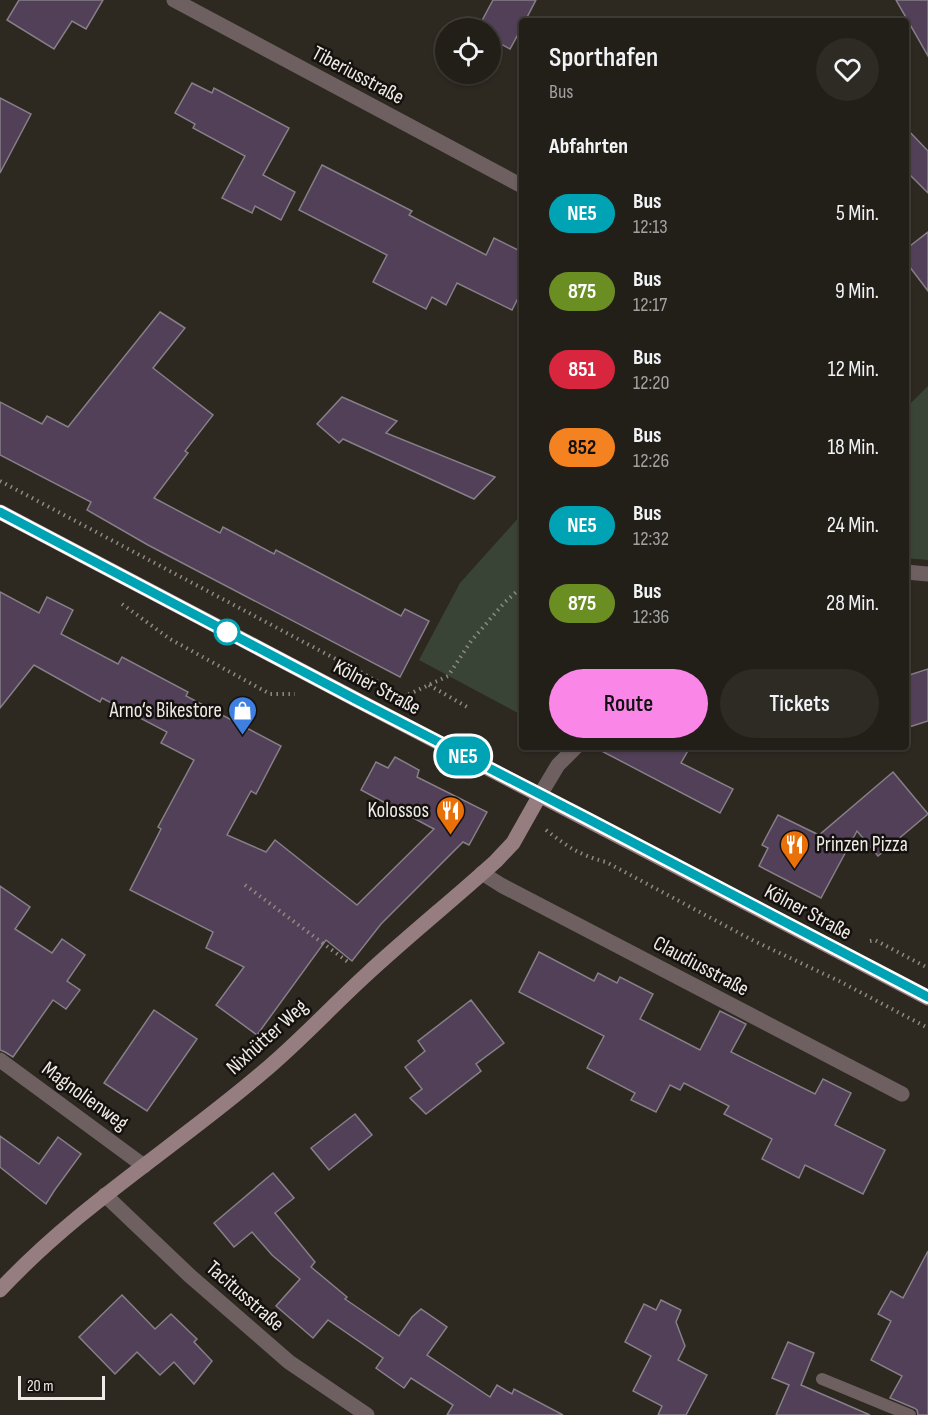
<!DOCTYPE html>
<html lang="de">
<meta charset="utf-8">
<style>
:root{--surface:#221e18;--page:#2e2b25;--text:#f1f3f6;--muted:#a2a2a2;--line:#3f3c37;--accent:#fa87e8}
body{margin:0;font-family:"Sofia Sans Condensed",sans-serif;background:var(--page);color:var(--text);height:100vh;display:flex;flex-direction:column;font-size:22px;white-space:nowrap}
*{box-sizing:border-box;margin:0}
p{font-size:20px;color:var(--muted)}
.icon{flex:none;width:33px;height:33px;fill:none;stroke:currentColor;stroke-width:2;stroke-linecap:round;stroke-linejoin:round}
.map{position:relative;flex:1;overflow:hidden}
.details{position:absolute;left:519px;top:18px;width:390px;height:732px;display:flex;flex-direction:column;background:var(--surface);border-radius:6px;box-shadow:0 2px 4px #0004,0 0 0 2px var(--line)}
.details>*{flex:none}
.badge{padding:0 12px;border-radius:20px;font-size:21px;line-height:39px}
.controls{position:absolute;left:435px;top:18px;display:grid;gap:12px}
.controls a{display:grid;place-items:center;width:66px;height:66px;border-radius:50%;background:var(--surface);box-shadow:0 2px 4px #0004,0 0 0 2px var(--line);font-size:30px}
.scale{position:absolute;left:18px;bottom:15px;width:87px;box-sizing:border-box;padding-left:6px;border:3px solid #eeeae5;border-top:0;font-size:16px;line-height:21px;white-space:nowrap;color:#eeeae5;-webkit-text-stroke:4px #14110e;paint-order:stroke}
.map>.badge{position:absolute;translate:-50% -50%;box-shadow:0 0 0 3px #fff}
h2{padding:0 30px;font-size:22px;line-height:54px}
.round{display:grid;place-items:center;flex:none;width:63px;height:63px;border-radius:32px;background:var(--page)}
.head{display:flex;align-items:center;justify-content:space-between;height:102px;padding:0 30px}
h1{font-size:28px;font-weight:600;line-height:45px}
.button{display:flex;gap:12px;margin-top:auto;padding:12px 30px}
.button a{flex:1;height:69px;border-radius:36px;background:var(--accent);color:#111;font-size:24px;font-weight:600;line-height:69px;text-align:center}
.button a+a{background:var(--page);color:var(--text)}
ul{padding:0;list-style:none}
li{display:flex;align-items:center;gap:18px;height:78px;padding:0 30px}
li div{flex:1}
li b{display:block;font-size:22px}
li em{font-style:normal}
li .badge{min-width:66px;font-weight:700;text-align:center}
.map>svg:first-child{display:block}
</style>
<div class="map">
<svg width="928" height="1415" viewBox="0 0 928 1415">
<rect width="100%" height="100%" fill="#2d2820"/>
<g fill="#3a4436">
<path d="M928,386v174l-22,-2v-150z"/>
<path d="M522,514v199h-4l-99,-53 41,-77z"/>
</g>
<g fill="#514057" stroke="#867f88" stroke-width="1.5">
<path d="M19,0h84l-17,29 -14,-8 -18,28 -47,-29z"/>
<path d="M493,0h43l-11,21h-3v6l-12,22 -20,-11v-10h-12z"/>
<path d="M896,0h32v56z"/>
<path d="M192,83l20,10 2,-5 75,40 -26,47 32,17 -14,28 -26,-14 -3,7 -30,-15 23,-42 -52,-28 2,-4 -20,-11z"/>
<path d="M0,98l31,16 -31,59z"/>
<path d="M906,128l22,23v42l-22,-22z"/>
<path d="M322,165l90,46 -3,4 77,40 8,-17 28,14v38l-10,20 -55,-27 -11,22 -14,-8 -6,12 -53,-27 14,-27 -88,-45z"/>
<path d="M928,232v59l-22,-29v-13z"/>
<path d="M160,312l25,16 -32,40 60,47 -28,36 3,2 -34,45 66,35 3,-6 51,27 2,-4 125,66 4,-7 24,12 -29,56 -252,-132 -61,-35 4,-8 -91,-47v-53l42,22 5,-8 21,11z"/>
<path d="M342,397l55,24 -11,12 109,44 -21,22 -131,-60 -4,4 -22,-19z"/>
<path d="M0,592l39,21 8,-16 26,13 -12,24 57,30 4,-7 66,35 -2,4 95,50 -25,48 -5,-3 -24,44 39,17 9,-12 82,65 77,-76 -73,-39 15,-28 12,6 7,-11 24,13 -2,7 70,35 -18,33 -6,-3 -82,82 -29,37 -26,-21 -69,95 -41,-30 28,-38 -38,-19 7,-16 -83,-42 31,-61 -3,-2 36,-67 -33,-17 6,-11 -65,-34 -2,4 -66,-37 -34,43z"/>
<path d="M928,669v52l-22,7v-52z"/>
<path d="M594,747h96l-9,16 52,26 -13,24z"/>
<path d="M893,772l35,42 -50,42 -21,-25 -36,67 -62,-32 9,-18 -6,-3 16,-30 41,20z"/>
<path d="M0,886l30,21 -15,22 37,24 10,-14 23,16 -18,26 13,9 -14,19 -13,-9 -40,57 -8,-5 -5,-2z"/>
<path d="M539,952l55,29 4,-8 19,10 3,-6 33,17 -13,25 60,31 20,-39 26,13 -15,28 84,42 8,-15 28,14 -16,32 50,25 -22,44 -58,-29 -6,13 -37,-19 10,-20 -48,-25 5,-8 -45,-23 -4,7 -10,-5 -14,27 -25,-12 4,-7 -48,-25 17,-32 -85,-44z"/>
<path d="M471,1000l33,43 -28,21 5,7 -55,43 -16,-16 12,-9 -17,-22 20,-16 -7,-10z"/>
<path d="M154,1010l43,29 -50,72 -43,-28z"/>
<path d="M355,1114l17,21 -43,35 -18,-22z"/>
<path d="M0,1136l39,28 19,-27 23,17 -27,37 -8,13 -46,-37z"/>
<path d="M273,1173l21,25 -19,15 40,49 -4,5 36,30 -2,2 54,37 13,-19 9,-8 26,18 -20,28 63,42 7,-12 15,9 2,-5 49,26h-116l6,-10 -42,-27 -7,10 -28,-20 7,-10 -55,-38 -15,18 -37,-32 24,-27 -28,-24 -20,-23 -18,15 -20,-24z"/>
<path d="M928,1251v164h-10l-1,-5 -3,-2 -24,-10 12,-22 -31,-16 20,-39 -13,-7 13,-23 12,7z"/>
<path d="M122,1295l33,34 16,-15 26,25 -3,3 18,19 -18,23 -20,-22 -14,13 -23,-23 -22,22 -36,-37z"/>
<path d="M661,1300l20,10 -5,12 9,24 -7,14 29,15 -21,40h-28l4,-9 -29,-15 18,-35 -26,-14 19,-38 12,6z"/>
<path d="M788,1342l26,11 -13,32 69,30h-94l13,-30 -17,-7z"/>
</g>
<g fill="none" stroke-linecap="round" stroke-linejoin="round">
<g stroke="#8e8a83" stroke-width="4" stroke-dasharray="1.5 4.5" stroke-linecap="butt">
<path d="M0,481l364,193 26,15"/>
<path d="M122,604l48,35 100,55h25"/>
<path d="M429,685l38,22"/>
<path d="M403,697l45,-21 23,-35 34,-39 17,-15"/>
<path d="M546,830c22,17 33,25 60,32l148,79 85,40 89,47"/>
<path d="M245,885l103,77"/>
<path d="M870,941l5,-1 53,28"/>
</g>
<path stroke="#6e6061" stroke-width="12" d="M822,1379l88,36"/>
<g stroke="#6e6061" stroke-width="15">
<path d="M174,0l348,186"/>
<path d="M906,572l22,2"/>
<path d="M540,795l18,-30 18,-18"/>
<path d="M482,873l19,12 401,209"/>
<path d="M0,1060l144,106"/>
<path d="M105,1195l84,80 100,87 78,53"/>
</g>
<g stroke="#967e80" stroke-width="15">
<path d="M0,512l357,188 571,298"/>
<path d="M0,1290c78,-84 177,-144 263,-218 36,-30 68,-65 103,-97 42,-39 87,-75 130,-114l17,-18 27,-48"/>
</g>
</g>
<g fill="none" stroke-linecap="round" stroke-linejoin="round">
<defs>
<path id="line" d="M0,512l357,188 229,118 342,179"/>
</defs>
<use href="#line" stroke="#fff" stroke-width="14"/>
<use href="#line" stroke="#00a3b4" stroke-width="9"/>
</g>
<defs>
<symbol id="shop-pin" viewBox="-11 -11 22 30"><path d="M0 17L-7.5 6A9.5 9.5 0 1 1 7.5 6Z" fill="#3f7fe0" stroke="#14110e"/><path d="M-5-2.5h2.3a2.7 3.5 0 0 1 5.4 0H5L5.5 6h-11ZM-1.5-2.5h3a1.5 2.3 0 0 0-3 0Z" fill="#fff"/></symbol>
<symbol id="restaurant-pin" viewBox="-11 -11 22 30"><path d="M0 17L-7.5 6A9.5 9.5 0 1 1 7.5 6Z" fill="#e8710a" stroke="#14110e"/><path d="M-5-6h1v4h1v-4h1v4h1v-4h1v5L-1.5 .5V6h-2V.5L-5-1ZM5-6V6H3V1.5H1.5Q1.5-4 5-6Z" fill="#fff"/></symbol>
</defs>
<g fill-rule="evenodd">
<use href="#shop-pin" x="226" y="694" width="33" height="45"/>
<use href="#restaurant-pin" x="434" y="794" width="33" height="45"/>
<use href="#restaurant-pin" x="778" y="828" width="33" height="45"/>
</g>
<circle fill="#fff" stroke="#00a3b4" stroke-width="3" cx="227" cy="632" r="12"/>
<g text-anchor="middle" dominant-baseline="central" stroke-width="5" stroke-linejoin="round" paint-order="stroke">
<g font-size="21" fill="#eeeae5" stroke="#14110e">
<text transform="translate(358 75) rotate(28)">Tiberiusstraße</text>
<text transform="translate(377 687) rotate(28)">Kölner Straße</text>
<text transform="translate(808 912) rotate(28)">Kölner Straße</text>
<text transform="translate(701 966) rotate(28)">Claudiusstraße</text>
<text transform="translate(267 1037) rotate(-42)">Nixhütter Weg</text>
<text transform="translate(85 1096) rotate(36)">Magnolienweg</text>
<text transform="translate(245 1296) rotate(41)">Tacitusstraße</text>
</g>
<g font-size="21" fill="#eeeae5" stroke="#14110e" text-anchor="end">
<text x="222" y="710">Arno‘s Bikestore</text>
<text x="429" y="810">Kolossos</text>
<text x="816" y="844" text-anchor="start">Prinzen Pizza</text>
</g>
</g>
</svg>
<div class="controls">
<a><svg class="icon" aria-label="locate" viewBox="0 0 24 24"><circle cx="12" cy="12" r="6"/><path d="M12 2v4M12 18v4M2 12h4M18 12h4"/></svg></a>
</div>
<div class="scale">20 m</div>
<b class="badge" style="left:463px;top:756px;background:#00a3b4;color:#fff">NE5</b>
<section class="details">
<div class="head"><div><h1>Sporthafen</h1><p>Bus</p></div><a class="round"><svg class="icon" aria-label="heart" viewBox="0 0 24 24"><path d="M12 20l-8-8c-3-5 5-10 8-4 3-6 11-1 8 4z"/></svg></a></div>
<h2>Abfahrten</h2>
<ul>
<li><span class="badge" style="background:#00a3b4;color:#fff">NE5</span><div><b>Bus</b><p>12:13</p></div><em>5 Min.</em></li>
<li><span class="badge" style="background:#6b8e23;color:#fff">875</span><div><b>Bus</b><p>12:17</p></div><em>9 Min.</em></li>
<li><span class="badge" style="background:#d7263d;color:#fff">851</span><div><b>Bus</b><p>12:20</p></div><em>12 Min.</em></li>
<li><span class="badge" style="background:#f58220;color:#111">852</span><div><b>Bus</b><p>12:26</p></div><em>18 Min.</em></li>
<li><span class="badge" style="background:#00a3b4;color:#fff">NE5</span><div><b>Bus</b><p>12:32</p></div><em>24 Min.</em></li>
<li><span class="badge" style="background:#6b8e23;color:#fff">875</span><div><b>Bus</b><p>12:36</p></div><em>28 Min.</em></li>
</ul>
<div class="button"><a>Route</a><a>Tickets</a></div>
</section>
</div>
